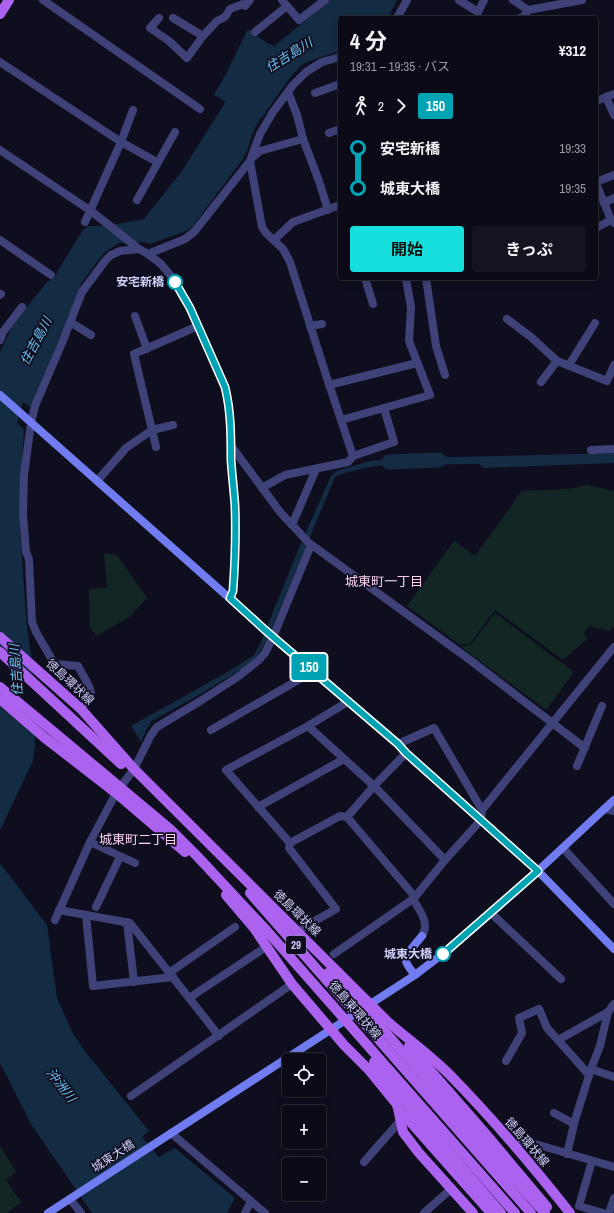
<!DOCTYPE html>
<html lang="ja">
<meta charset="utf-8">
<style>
:root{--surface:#0b0a16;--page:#14131f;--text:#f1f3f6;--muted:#9a9aa1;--line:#2b2b35;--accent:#17dfdd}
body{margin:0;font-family:"Archivo Narrow","Noto Sans JP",sans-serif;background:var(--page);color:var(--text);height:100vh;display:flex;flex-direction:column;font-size:15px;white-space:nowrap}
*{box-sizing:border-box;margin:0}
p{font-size:13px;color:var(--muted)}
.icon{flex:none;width:22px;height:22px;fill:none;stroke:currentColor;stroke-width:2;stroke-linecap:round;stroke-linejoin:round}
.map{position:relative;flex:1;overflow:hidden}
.drawer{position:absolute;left:338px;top:16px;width:260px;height:264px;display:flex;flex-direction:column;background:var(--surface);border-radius:4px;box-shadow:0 2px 10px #0003,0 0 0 1px var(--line)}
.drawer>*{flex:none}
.badge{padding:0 8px;border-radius:3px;font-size:14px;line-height:26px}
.controls{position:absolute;left:282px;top:1053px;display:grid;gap:8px}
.controls a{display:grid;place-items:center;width:44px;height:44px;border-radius:4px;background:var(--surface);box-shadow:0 2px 10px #0003,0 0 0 1px var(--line);font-size:20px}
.map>.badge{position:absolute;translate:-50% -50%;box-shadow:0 0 0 2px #fff}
.legs{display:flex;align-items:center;gap:6px;height:44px;padding:0 12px;font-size:13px}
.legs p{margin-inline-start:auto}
.summary{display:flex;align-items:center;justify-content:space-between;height:68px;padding:0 12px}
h1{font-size:22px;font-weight:700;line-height:30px}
.primary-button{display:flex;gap:8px;margin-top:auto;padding:8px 12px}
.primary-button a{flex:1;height:46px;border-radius:4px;background:var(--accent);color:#111;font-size:16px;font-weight:700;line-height:46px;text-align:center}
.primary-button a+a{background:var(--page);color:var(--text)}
ul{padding:0 12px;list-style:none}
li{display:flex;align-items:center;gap:14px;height:40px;font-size:15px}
li i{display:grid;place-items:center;width:6px;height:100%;margin:0 5px;background:currentColor}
li i::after{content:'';width:10px;height:10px;margin:-5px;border:3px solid;border-radius:50%;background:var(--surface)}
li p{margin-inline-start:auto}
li:first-child i{background:linear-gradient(#0000 50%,currentColor 0)}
li:last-child i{background:linear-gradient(currentColor 50%,#0000 0)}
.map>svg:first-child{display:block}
</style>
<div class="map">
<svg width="614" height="1213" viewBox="0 0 614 1213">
<rect width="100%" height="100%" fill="#0f0e1e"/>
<g fill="#122724">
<path d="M587,485l27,6v135l-5,5 -19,-5 -4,3 -2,5 3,5 -24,21 -68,-50 -25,34 -10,1 -53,-39 47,-65 21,15 47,-65 47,-2z"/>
<path d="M104,553l13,2 30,43 -18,19 -32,19 -7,-9 -1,-38 18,-1z"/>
<path d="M495,613l79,59 -28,38 -85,-63 10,-2z"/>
<path d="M0,1146l16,25 -10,9 15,22 -14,11h-7z"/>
</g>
<g fill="#132b43">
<path d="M331,0h66l-9,18h-48v33l-19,6 -18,7 -11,11 -37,52 -8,24 -4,8 -51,68 -6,4 -36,13 -7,-2 -24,1 -15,10 -22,29 -50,124 -2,1 -7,-5 -6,21 7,6 -5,88 8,111 6,41 2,75 -2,17 -33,69v-478l14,-29 33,-41 8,-4 3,-8 25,-40 5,-4h19l37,-7 38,-48 41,-65 2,-5 -11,-6 13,-23 21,-43 19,14 7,3z"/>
<path d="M614,453v10l-130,5 -5,-4h-10l-49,1 -1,-7z"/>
<path d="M408,458v8c-24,-3 -46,2 -69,9l-4,2 -69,165 -11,17 -7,6 -51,31 -47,26 1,2 -4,4 -6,14 -10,-16 100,-56 23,-15 6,-11 39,-96 32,-72 5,-5 34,-10z"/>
<path d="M0,863l47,62 10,73 15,34 12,18 65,81 -7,6 17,20 16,-9 60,50 -8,15h-135l-61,-89 -31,-61z"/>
</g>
<path fill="#0f0e1e" d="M0,650l35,26 1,37 -36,-30z"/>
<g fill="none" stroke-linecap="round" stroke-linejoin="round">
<path stroke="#132b43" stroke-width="15" d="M389,462l50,-2"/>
<g stroke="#3e4278" stroke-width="8">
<path d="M43,0l157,109"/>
<path d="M282,0l17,20 26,-20"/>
<path d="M459,0l19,12 6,-12"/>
<path d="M513,0l15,10 54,-10"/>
<path d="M159,18l-9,10 19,13 18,17 16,-22 14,-15 8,-4 5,-8 13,-5 2,2 5,-6"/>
<path d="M173,18l30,18"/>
<path d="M397,18l10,-18"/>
<path d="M520,18l4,-2 4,-6"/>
<path d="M255,32l32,-26"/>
<path d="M0,62l121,80 36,20"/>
<path d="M288,92l9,23 6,24 16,42 9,29"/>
<path d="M315,93l25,-9"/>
<path d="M606,97l8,18"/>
<path d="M596,101l18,-7"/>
<path d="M329,133l11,-4"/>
<path d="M0,150l91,61 48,38"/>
<path d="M252,158l8,-7 43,-12"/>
<path d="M250,161l12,66 4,6 17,16 7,13 36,113 27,81"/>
<path d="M596,182l18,-7"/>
<path d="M596,183l15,37"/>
<path d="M137,200l38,-68"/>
<path d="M604,203l10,-5"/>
<path d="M85,222l36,-80 12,-32"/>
<path d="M596,228l15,-8 3,3"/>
<path d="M0,240l51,35"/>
<path d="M274,240l19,-18 47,-17"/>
<path d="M148,254l13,10 14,17 15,27 35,79c6,24 6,49 6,73 1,15 3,31 4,46 1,28 0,57 -2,85l-3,7"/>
<path d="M365,278l8,26"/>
<path d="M426,278l10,68 9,29"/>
<path d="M0,295l1,-1"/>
<path d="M135,316l12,33"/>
<path d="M507,319l24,18 26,24 50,20 7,-16"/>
<path d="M70,322l21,13"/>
<path d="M310,326l12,-2"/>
<path d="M0,340l3,-8 19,-25"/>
<path d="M569,365l26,-42"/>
<path d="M541,382l16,-21"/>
<path d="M329,385l88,-22"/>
<path d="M341,420l43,-12"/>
<path d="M156,447l-4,-17 21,-5"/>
<path d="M232,447l48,65 29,31 157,114 119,91"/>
<path d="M591,450l23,-1"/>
<path d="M97,481l29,-33 26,-18 -18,-76 64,-28"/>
<path d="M262,488l23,-13 63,-13 5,-6 41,-14 -10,-34 46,-13 -21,-54 2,-34 -5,-28 2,-1"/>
<path d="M292,525l24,-56"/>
<path d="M349,701l-41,25 -82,44 64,73 50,-27 7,1 27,-31 32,-33"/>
<path d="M81,709l10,-16 -2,-7 -11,-20 -22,-2 -2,-1 -18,-31 -4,-10 -3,-63 -3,-7 -3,-37 1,-40 7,-52 4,-17 27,-63 20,-51 23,-31 6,-6 9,-4 19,-2 9,5 37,-15 9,-7 56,-71 10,-27 13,-22 20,-27 13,-13 16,-10 18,-5"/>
<path d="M308,726l66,60 71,74"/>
<path d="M211,730l103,-59"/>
<path d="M398,744l36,-16 48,82"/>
<path d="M577,766l25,-60"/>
<path d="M258,807l86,-48"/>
<path d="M604,809l10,2"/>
<path d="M347,817l68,80"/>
<path d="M90,842l45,21"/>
<path d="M290,843l-1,5 47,61 -32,18 -5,5"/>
<path d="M563,848l51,56"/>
<path d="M96,907l24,-50"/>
<path d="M59,910l71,13 89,113"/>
<path d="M491,913l70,66"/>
<path d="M86,915l7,71 80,-9"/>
<path d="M55,920l35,-78 26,-49 18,-24 17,-34 6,-8 45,-27 37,-24 20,-16 6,-7 8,-16 38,-92"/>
<path d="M127,922l7,60"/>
<path d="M422,936c8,-13 -2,-25 -9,-37l2,-2 30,-37 36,-40 1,-10 132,-163"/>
<path d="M334,954l79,-55"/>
<path d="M169,973l66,-46"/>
<path d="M189,998l77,-51"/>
<path d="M608,1012l-8,34 -9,23 23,8"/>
<path d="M558,1040l31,35"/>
<path d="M506,1061l16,-28 -3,-15 20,-9 8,19 11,12 50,-28 6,-8"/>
<path d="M131,1096l161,-112"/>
<path d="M554,1113l20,11"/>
<path d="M171,1133l94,80"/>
<path d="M515,1146l10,-5 89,26"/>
<path d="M567,1154l8,-34 16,-51"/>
<path d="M592,1161l-13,45 24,7"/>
<path d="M364,1162l36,-41"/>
<path d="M70,1199l11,14"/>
<path d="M245,1213l6,-12"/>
<path d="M424,1213l28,-25"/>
<path d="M609,1213l5,-15"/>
</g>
<g stroke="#717cf0" stroke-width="8">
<path d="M0,395l271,240 127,109 8,9 132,118 76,78"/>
<path d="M415,975c-3,-4 -8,-9 -9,-14 0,-8 11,-19 16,-25"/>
<path d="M48,1213l367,-238c71,-53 134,-115 199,-175"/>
</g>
<g stroke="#ab63ef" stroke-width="10">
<path d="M0,14l9,-14"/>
<path d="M0,637l81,72 53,60 254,253c21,18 43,34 62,53 43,44 82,90 120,138"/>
<path d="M0,652l121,112"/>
<path d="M0,687l170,142 27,27 70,75 248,282"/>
<path d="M0,699l45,39 71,55 69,59"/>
<path d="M250,893l281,320"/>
<path d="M226,895l28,33 38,56 52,61 25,25 27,33 2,5 5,24 16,21 54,60"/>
<path d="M328,973l45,45 127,146 45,49"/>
<path d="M409,1046l76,87 62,74"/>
<path d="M374,1062l35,44 92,107"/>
<path d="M398,1108l93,105"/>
</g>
</g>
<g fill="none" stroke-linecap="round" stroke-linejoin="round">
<defs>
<path id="line-1" d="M175,282l15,26 35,79c6,24 6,49 6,73 1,15 3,31 4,46 1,28 0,57 -2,85l-3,7 35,32 133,114 8,9 132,118 -95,83"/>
</defs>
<use href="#line-1" stroke="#fff" stroke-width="9"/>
<use href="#line-1" stroke="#00a3b4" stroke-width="6"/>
</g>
<g fill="#fff" stroke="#00a3b4" stroke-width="2">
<circle cx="175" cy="282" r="7"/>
<circle cx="443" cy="954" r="7"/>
</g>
<g text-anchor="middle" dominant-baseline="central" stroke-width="3.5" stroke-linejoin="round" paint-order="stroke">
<rect fill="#0f0e1e" stroke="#9696b8" stroke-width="1" x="286" y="936" width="20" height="18" rx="3"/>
<g font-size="11" font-weight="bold" fill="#d0d0fa">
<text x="296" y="945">29</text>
</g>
<g font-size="12" font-weight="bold" fill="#d0d0fa" stroke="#0f0e1e" text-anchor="end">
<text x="164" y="282">安宅新橋</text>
<text x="432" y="954">城東大橋</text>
</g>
<g font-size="12" fill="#d0d0fa" stroke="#0f0e1e">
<text transform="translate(70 682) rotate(43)">徳島環状線</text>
<text transform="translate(297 913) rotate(44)">徳島環状線</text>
<text transform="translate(355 1010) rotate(49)">徳島東環状線</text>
<text transform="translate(527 1142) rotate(49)">徳島環状線</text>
<text transform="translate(113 1156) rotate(-33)">城東大橋</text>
</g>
<g font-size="13" font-style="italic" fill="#69c0ef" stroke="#0f0e1e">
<text transform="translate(289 55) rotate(-32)">住吉島川</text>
<text transform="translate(36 341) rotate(-62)">住吉島川</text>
<text transform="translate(16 670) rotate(-94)">住吉島川</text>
<text transform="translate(61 1085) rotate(52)">沖洲川</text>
</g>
<g font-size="13" fill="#fad2f0" stroke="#0f0e1e">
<text x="384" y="581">城東町一丁目</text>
<text x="138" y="839">城東町二丁目</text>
</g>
</g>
</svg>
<div class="controls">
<a><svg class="icon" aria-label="locate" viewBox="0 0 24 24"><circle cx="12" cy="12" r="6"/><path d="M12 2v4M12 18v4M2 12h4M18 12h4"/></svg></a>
<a>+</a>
<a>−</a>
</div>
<b class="badge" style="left:309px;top:667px;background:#00a3b4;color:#fff">150</b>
<section class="drawer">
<div class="summary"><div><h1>4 分</h1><p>19:31 – 19:35 · バス</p></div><b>¥312</b></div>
<div class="legs"><svg class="icon" aria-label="walk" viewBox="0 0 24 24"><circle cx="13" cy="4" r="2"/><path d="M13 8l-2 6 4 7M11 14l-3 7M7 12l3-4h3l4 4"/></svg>2<svg class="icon" aria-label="forward" viewBox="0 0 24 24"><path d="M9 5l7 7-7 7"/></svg><b class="badge" style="background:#00a3b4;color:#fff">150</b></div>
<ul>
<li><i style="color:#00a3b4"></i><b>安宅新橋</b><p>19:33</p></li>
<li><i style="color:#00a3b4"></i><b>城東大橋</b><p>19:35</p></li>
</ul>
<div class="primary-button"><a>開始</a><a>きっぷ</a></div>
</section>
</div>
